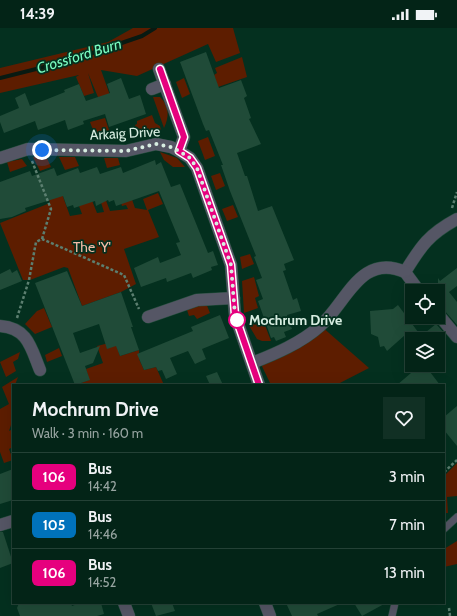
<!DOCTYPE html>
<meta charset="utf-8">
<style>
:root{--surface:#032417;--page:#113024;--text:#f1f3f6;--muted:#97a4a1;--line:#244136}
body{margin:0;font-family:Cabin,sans-serif;background:var(--page);color:var(--text);height:100vh;display:flex;flex-direction:column;font-size:15px;white-space:nowrap}
*{box-sizing:border-box;margin:0}
p{font-size:13px;color:var(--muted)}
.icon{flex:none;width:22px;height:22px;fill:none;stroke:currentColor;stroke-width:2;stroke-linecap:round;stroke-linejoin:round}
.map{position:relative;flex:1;overflow:hidden}
.side{position:absolute;left:12px;top:356px;width:433px;height:220px;display:flex;flex-direction:column;background:var(--surface);border-radius:0px;box-shadow:0 4px 16px #0002,0 0 0 1px var(--line)}
.side>*{flex:none}
.badge{padding:0 8px;border-radius:6px;font-size:14px;line-height:26px}
.tools{position:absolute;left:405px;top:256px;display:grid;gap:8px}
.tools a{display:grid;place-items:center;width:40px;height:40px;border-radius:0px;background:var(--surface);box-shadow:0 4px 16px #0002,0 0 0 1px var(--line);font-size:20px}
.you{position:absolute;width:20px;height:20px;margin:-10px;border:3px solid #fff;border-radius:50%;background:#1a73e8;box-shadow:0 0 0 6px #1a73e833}
.map>.badge{position:absolute;translate:-50% -50%;box-shadow:0 0 0 2px #fff}
.round{display:grid;place-items:center;flex:none;width:42px;height:42px;border-radius:0px;background:var(--page)}
.head{display:flex;align-items:center;justify-content:space-between;height:68px;padding:0 20px}
h1{font-size:19px;font-weight:700;line-height:30px}
ul{padding:0;list-style:none}
li{display:flex;align-items:center;gap:12px;height:48px;padding:0 20px;border-top:1px solid var(--line)}
li div{flex:1}
li b{display:block;font-size:15px}
li em{font-style:normal}
li .badge{min-width:44px;font-weight:700;text-align:center}
.status{display:flex;justify-content:space-between;align-items:center;height:28px;padding:0 20px;background:var(--surface);direction:ltr}
.status svg{height:11px;fill:currentColor}
.map>svg:first-child{display:block}
</style>
<div class="status"><b>14:39</b><svg viewBox="0 0 49 12"><path d="M0 12V9h3v3zM5 12V6h3v6zM10 12V3h3v9zM15 12V0h3v12zM26 1h20v11H26zM47 4h2v5h-2z"/></svg></div>
<div class="map">
<svg width="457" height="588" viewBox="0 0 457 588">
<rect width="100%" height="100%" fill="#04301f"/>
<g fill="#5d1d00" fill-rule="evenodd">
<path d="M133,0h100l7,25 -24,9 -8,-18 -71,32 -36,-6 10,28 -11,4 -12,-29 6,20 -10,3 -8,-19 3,-2 -79,18v-25l108,-26z"/>
<path d="M242,29l5,20 -29,10 -4,-12 3,-2 -2,-5z"/>
<path d="M184,50l6,16 -8,4 -6,-16z"/>
<path d="M153,69h7c10,9 9,20 4,31z"/>
<path d="M152,87l3,8 5,3 1,4 -23,4 -3,-9 2,-1v-3z"/>
<path d="M105,90l6,18 -15,2 -6,-16z"/>
<path d="M208,109l7,19 -10,4 -7,-19z"/>
<path d="M160,124l17,6 8,9h-12l-9,-7z"/>
<path d="M46,128l5,11 -11,4 -7,-14z"/>
<path d="M59,129h16l4,9 -14,4z"/>
<path d="M104,130h14l2,7 -13,3z"/>
<path d="M22,131l5,7 -17,6 -3,-10z"/>
<path d="M220,145l5,13 -9,4 -5,-14z"/>
<path d="M102,162l8,21 18,-2 -2,-4 -4,1 -2,-6 9,-9 6,17 12,2 -4,-11 15,-6 5,11 -15,6 11,27 -35,12 12,35 -15,8 -39,14 -14,-38 -4,-1 -34,13h-7l-23,-57 50,-20 -2,-7 13,-5 9,25 12,-2 -7,-19zM99,168l5,16 -7,1 -6,-15z"/>
<path d="M233,177l5,12 -11,4 -5,-12z"/>
<path d="M250,226l4,10 -12,5 -2,-12z"/>
<path d="M254,249l5,19 -4,2 3,10 -14,5 -2,-32z"/>
<path d="M206,275l4,10 -13,6 -3,-4 -5,1 -3,-9z"/>
<path d="M44,280l8,19 -17,7 -10,-10 12,-13z"/>
<path d="M263,292l8,21h-9l-5,-2 -9,-15z"/>
<path d="M321,298l48,42 -33,17h-65l-12,-25z"/>
<path d="M105,316h11l4,12 19,-6v9l5,11 12,-3 8,18h-89l14,-5 -3,-11 17,-6 -6,-17z"/>
<path d="M59,320l3,8 -15,6 -2,-7z"/>
<path d="M20,324l-2,7 -5,3 3,9 -10,6 -6,-15z"/>
<path d="M18,349l-3,8h-2v34l-4,12 4,-2v18l-4,2 4,11 -9,3 -4,-11v-43l9,-5 -7,-17z"/>
<path d="M457,435v33l-10,1 1,16h-4v-37z"/>
<path d="M457,513v23l-13,3v-18z"/>
</g>
<g fill="none" stroke-linecap="round" stroke-linejoin="round">
<path stroke="#081a12" stroke-width="4" d="M0,50l72,-18 70,-24 13,-8"/>
</g>
<g fill="#204b38">
<path d="M206,24l13,36 22,-8 6,16 -3,2 7,20 -2,1 12,25 -24,9 8,23h2l11,35 14,-5 22,54 -10,4 2,6 -3,1 10,29 4,-2 4,13 -14,4 5,14 -8,3 2,5 -10,4 -2,-4 -3,1 -13,-37 5,-2 -7,-19 6,-2 -8,-21 2,-1 -26,-65 -9,-26h2l-14,-35 -3,1 -3,-7 -23,-62z"/>
<path d="M121,50l8,21 11,-4 6,19 -37,13 -4,-13 -22,7 1,3 -16,6 -3,-10 -27,10 -3,-9 -31,12 -4,-11v-6l19,-8 -4,-10 10,-5 5,13 35,-14 -1,-2 15,-6 7,17 24,-8 -3,-9z"/>
<path d="M155,132l1,5 5,-3 10,25 9,-3 28,69 5,-2 5,14 -7,2 1,3 -19,8 -2,-5 -24,9 -1,-4 -25,9 -7,-19 24,-11 2,6 21,-8 -5,-12 4,-1 -21,-51 -43,15 -2,-6 -5,2 -1,-2 -12,6 -1,-5 -21,7 -1,-3 -6,2 -4,-11 -38,12 1,3 -14,6 -12,2v-37l30,-11 2,5 22,-8 3,8 21,-8 2,5 17,-6 3,7 21,-7 2,6z"/>
<path d="M457,240v18l-8,6 8,10v23l-19,-22v-12h-9l9,-8v-5l2,3z"/>
<path d="M10,241l2,4 5,-3 5,11 -22,9v-16z"/>
<path d="M67,243l15,35 39,-14 12,35h-2l8,23 -19,6 -4,-10 -9,3 -8,-25 -26,9 7,20 20,-7 -7,17 -8,3 5,14 -15,5 -40,-102z"/>
<path d="M398,277l23,31 15,-12 9,10 -5,5h-32l-3,-4 -18,16 -3,-5 -4,1 -2,-10 -7,-3 -1,-23 23,-2z"/>
<path d="M220,287l9,23 -27,11 4,10 -11,5 -7,-13 -18,7 7,16 -11,5 -4,-9 -4,1 -2,-4 -12,3 -7,-16 56,-23 -2,-4z"/>
<path d="M418,339l4,5 5,-4 13,17h-43z"/>
<path d="M217,344l6,13h-13l-4,-9z"/>
<path d="M457,378v40l-13,-16v-13z"/>
<path d="M13,441v31l-13,4v-30z"/>
<path d="M0,504h3l10,31 -13,5z"/>
<path d="M19,575h52l1,3 8,-3h21l3,11 -7,2h-77l-3,-8z"/>
<path d="M151,575h21l3,8 -19,5z"/>
<path d="M286,575h56l-25,11 1,2h-26z"/>
<path d="M354,575h32l-24,13z"/>
</g>
<g fill="none" stroke-linecap="round" stroke-linejoin="round">
<defs>
<g id="lane">
<path d="M444,501l13,-12"/>
<path d="M392,588l3,-13"/>
</g>
<g id="street">
<path d="M159,41l25,68 -5,14"/>
<path d="M152,61l13,-5"/>
<path d="M0,130l28,-9 98,2 30,-7 15,3 8,4 11,7 7,10 34,97 4,50 24,70"/>
<path d="M419,263l-14,-19c16,-26 24,-38 52,-53"/>
<path d="M438,286l19,23"/>
<path d="M148,289l49,-17 37,-2"/>
<path d="M0,298c28,2 31,22 40,44"/>
<path d="M252,335c23,-9 49,-20 68,-37 26,-22 40,-74 85,-54"/>
<path d="M0,497l13,-4"/>
<path d="M124,575l5,13"/>
<path d="M265,575l5,13"/>
</g>
</defs>
<use href="#lane" stroke="#264e3e" stroke-width="8"/>
<use href="#street" stroke="#264e3e" stroke-width="13"/>
<g stroke="#5c7f70" stroke-width="2.5" stroke-dasharray="3 2" stroke-linecap="butt">
<path d="M32,133l19,48 -9,30"/>
<path d="M452,180l5,-16"/>
<path d="M17,290l12,-38 7,-38 6,-3 82,36 15,34"/>
<path d="M444,444l13,-12"/>
<path d="M449,580l1,8"/>
</g>
<use href="#lane" stroke="#555665" stroke-width="7"/>
<use href="#street" stroke="#555665" stroke-width="12"/>
</g>
<g fill="none" stroke-linecap="round" stroke-linejoin="round">
<defs>
<path id="line" d="M160,41l24,68 -5,14 11,7 7,10 34,97 4,50 24,70"/>
</defs>
<use href="#line" stroke="#fff" stroke-width="9"/>
<use href="#line" stroke="#e6007e" stroke-width="6"/>
<path stroke="#d7ede1" stroke-width="4" stroke-dasharray="0 7.2" d="M42,122l84,1 30,-7 15,3 8,4 11,7 7,10 34,97 4,50 2,5"/>
</g>
<circle fill="#fff" stroke="#e6007e" stroke-width="2" cx="237" cy="292" r="8"/>
<g text-anchor="middle" dominant-baseline="central" stroke-width="3.5" stroke-linejoin="round" paint-order="stroke">
<g font-size="14" fill="#d7ede1" stroke="#04301f">
<text transform="translate(125 105) rotate(-3)">Arkaig Drive</text>
</g>
<g font-size="14" fill="#f4bca7" stroke="#04301f">
<text x="92" y="219">The 'Y'</text>
</g>
<g font-size="14" font-weight="bold" fill="#d7ede1" stroke="#04301f" text-anchor="start">
<text x="249" y="292">Mochrum Drive</text>
</g>
<g font-size="15" font-style="italic" fill="#7afbc0" stroke="#04301f">
<text transform="translate(79 28) rotate(-17)">Crossford Burn</text>
</g>
</g>
</svg>
<div class="tools">
<a><svg class="icon" aria-label="locate" viewBox="0 0 24 24"><circle cx="12" cy="12" r="6"/><path d="M12 2v4M12 18v4M2 12h4M18 12h4"/></svg></a>
<a><svg class="icon" aria-label="layers" viewBox="0 0 24 24"><path d="M12 4l9 5-9 5-9-5zM3 14l9 5 9-5"/></svg></a>
</div>
<div class="you" style="left:42px;top:122px"></div>
<section class="side">
<div class="head"><div><h1>Mochrum Drive</h1><p>Walk · 3 min · 160 m</p></div><a class="round"><svg class="icon" aria-label="heart" viewBox="0 0 24 24"><path d="M12 20l-8-8c-3-5 5-10 8-4 3-6 11-1 8 4z"/></svg></a></div>
<ul>
<li><span class="badge" style="background:#e6007e;color:#fff">106</span><div><b>Bus</b><p>14:42</p></div><em>3 min</em></li>
<li><span class="badge" style="background:#0072bc;color:#fff">105</span><div><b>Bus</b><p>14:46</p></div><em>7 min</em></li>
<li><span class="badge" style="background:#e6007e;color:#fff">106</span><div><b>Bus</b><p>14:52</p></div><em>13 min</em></li>
</ul>
</section>
</div>
